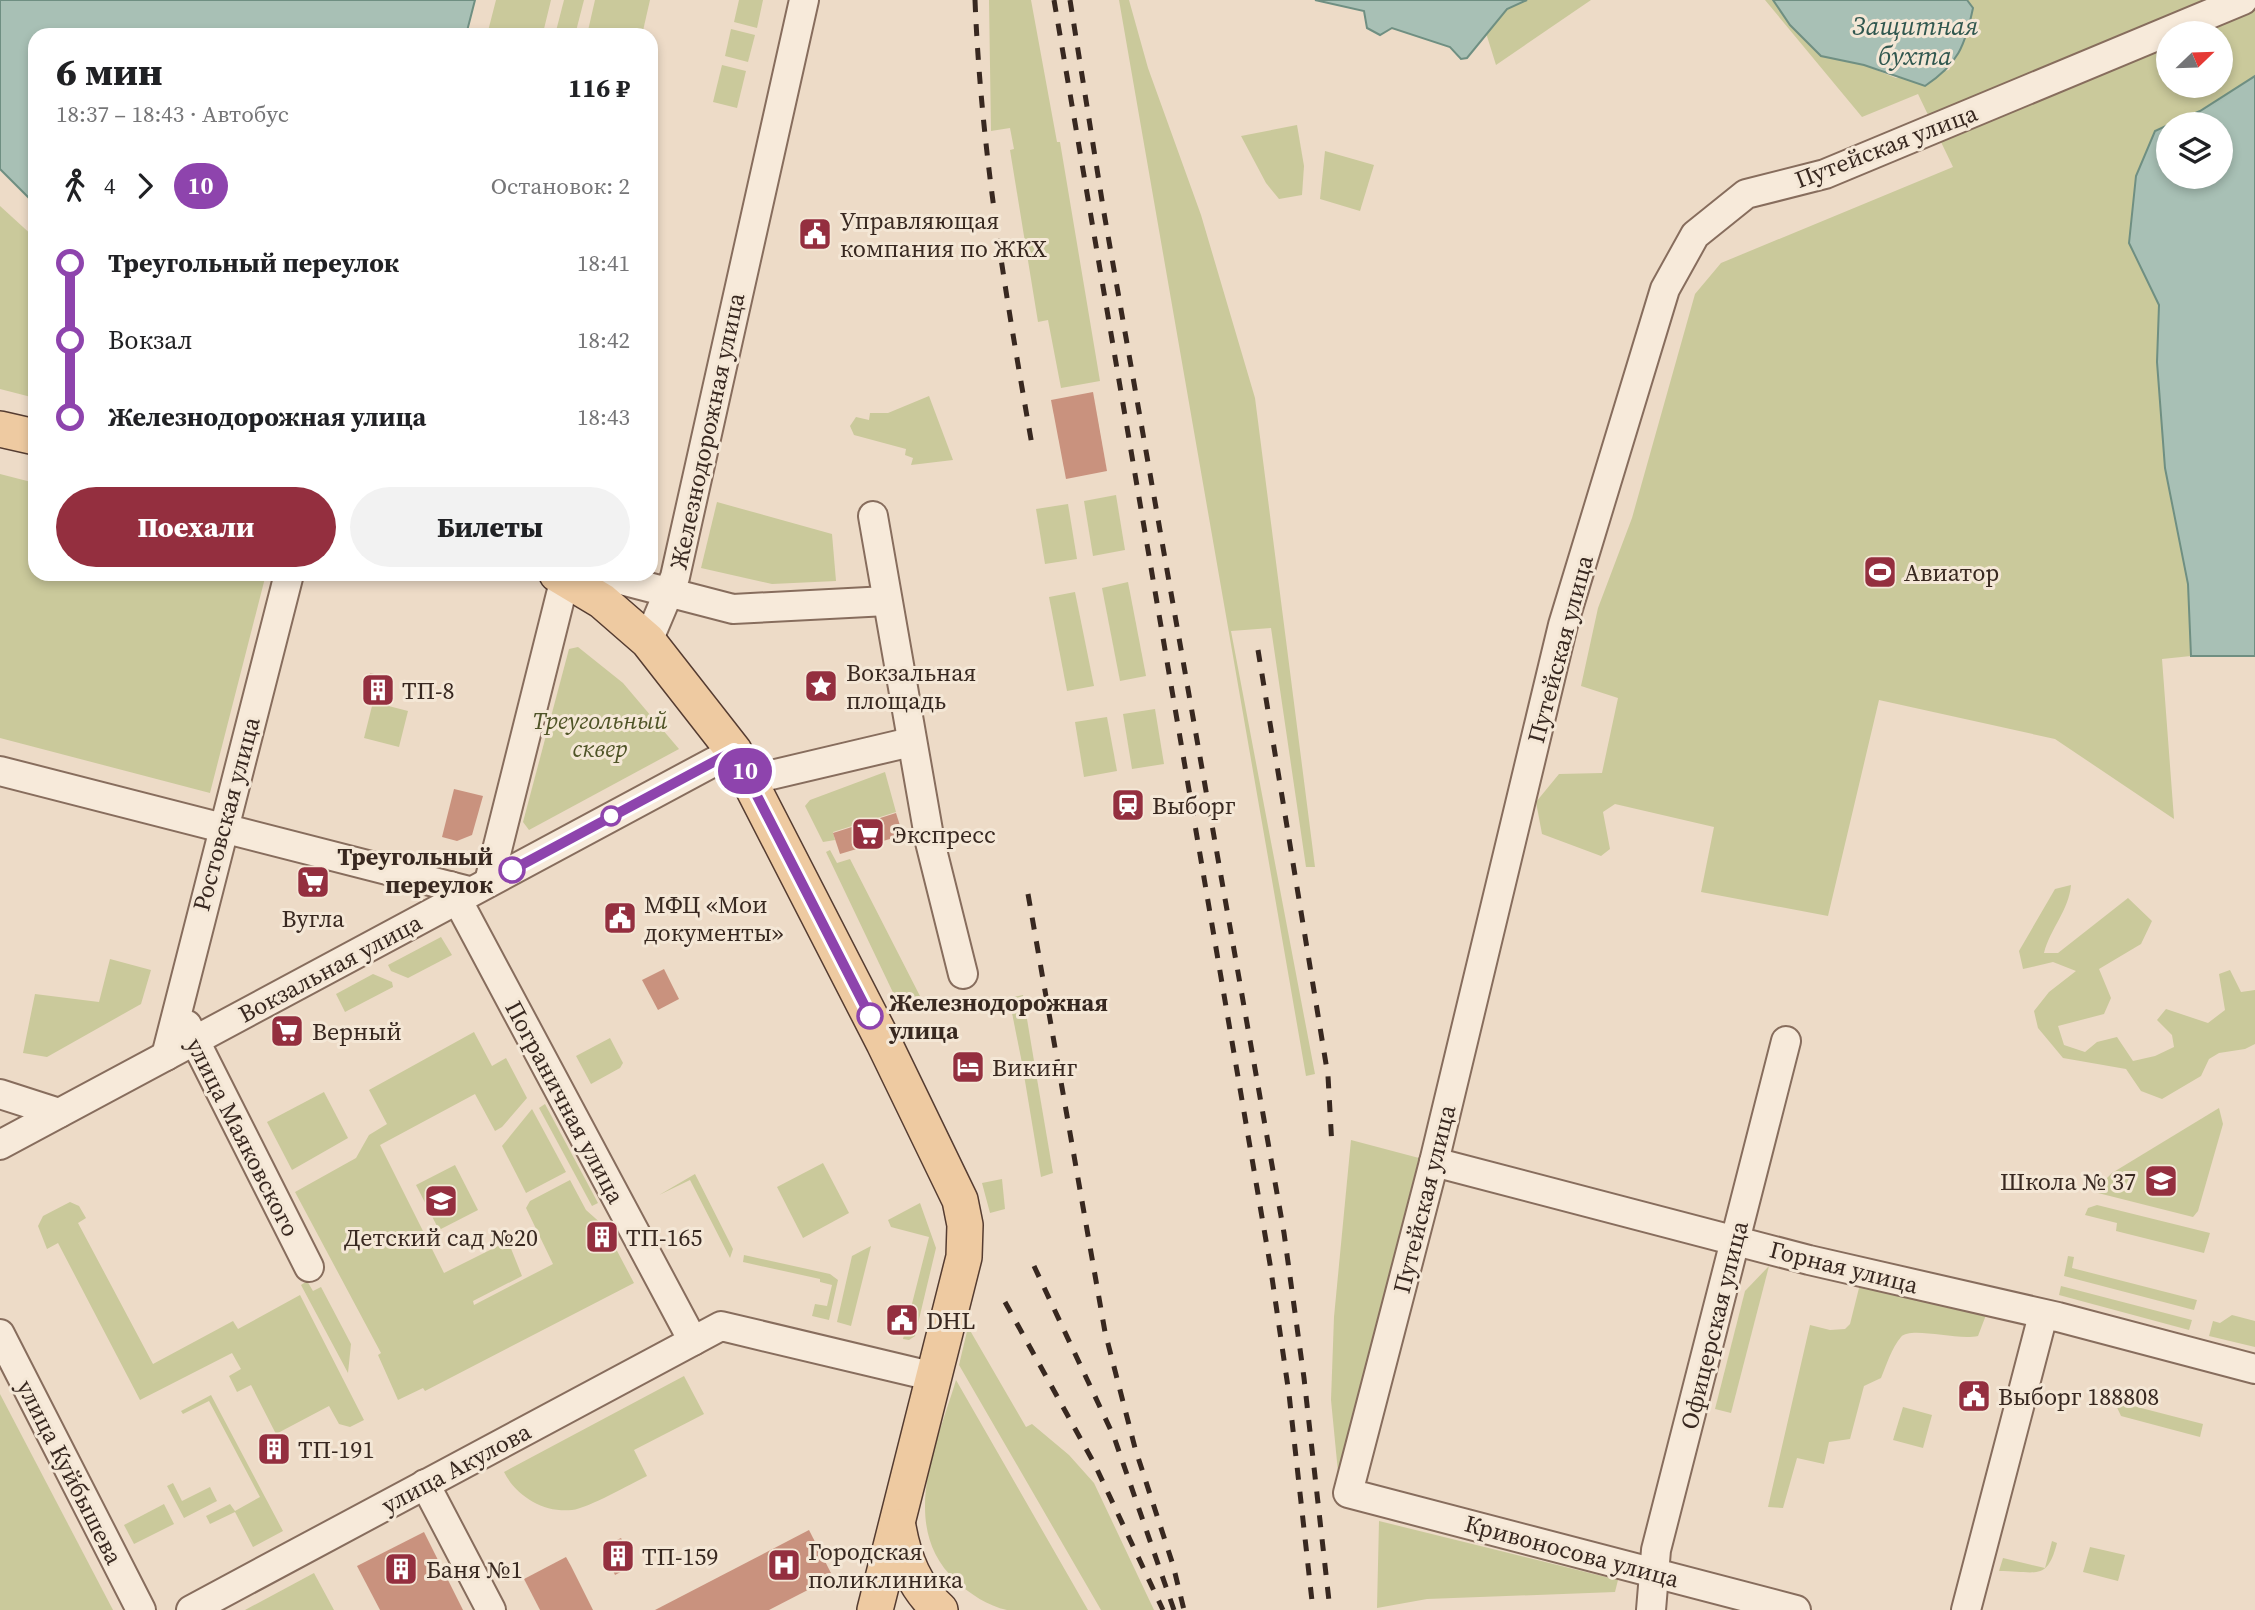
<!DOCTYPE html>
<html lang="ru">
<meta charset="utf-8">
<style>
:root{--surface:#fff;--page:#f2f2f2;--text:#202124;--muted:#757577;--accent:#942f3f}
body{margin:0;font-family:"Source Serif 4",serif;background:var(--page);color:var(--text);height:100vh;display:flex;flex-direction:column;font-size:26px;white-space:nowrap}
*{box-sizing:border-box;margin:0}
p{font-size:23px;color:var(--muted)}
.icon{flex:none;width:38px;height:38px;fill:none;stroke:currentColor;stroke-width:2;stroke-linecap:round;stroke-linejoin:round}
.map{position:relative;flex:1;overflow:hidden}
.sheet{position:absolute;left:28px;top:28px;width:630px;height:553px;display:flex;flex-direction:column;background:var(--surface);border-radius:21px;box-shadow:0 4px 10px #0003}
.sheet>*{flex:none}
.badge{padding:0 14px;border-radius:23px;font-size:24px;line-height:46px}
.needle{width:46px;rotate:67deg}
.controls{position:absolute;left:2156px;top:21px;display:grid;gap:14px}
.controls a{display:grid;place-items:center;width:77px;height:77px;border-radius:50%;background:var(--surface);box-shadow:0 4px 10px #0003;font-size:35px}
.map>.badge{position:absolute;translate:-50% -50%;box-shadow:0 0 0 4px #fff}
.legs{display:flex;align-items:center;gap:10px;height:77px;padding:0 28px;font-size:23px}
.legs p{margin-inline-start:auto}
.summary{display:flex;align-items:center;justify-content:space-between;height:119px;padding:0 28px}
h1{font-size:38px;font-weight:800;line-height:52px}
.primary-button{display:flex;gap:14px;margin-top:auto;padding:14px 28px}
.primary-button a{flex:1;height:80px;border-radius:42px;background:var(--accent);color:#fff;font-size:28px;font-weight:800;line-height:80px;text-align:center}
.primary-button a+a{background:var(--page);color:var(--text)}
ul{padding:0 28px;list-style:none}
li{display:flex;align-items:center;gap:24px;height:77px;font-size:26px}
li i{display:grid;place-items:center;width:10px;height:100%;margin:0 9px;background:currentColor}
li i::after{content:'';width:18px;height:18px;margin:-9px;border:5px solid;border-radius:50%;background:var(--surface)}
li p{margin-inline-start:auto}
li:first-child i{background:linear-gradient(#0000 50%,currentColor 0)}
li:last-child i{background:linear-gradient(currentColor 50%,#0000 0)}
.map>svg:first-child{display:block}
</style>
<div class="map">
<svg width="2255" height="1610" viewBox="0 0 2255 1610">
<rect width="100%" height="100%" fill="#eddbc7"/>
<g fill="#cac99b" fill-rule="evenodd">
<path d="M496,0h55l-8,33 -10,-3 -2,5h-44z"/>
<path d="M564,0h20l-9,35h-20z"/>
<path d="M595,0h55l-8,35h-55z"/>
<path d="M739,0h24l-6,28 -23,-6z"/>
<path d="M989,0h42l26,142h3l40,239 -39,7 -13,-68 -10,2 -28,-172 4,-1 -4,-21 -19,3z"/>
<path d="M1119,0h10l19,68 53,147 54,183 60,469h-9l-35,-239 -40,3 84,443 -9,2z"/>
<path d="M1527,0h64l-95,65 -10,-32 21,-24z"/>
<path d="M1765,0h8l17,25 31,31 43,9 32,13 53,-8 13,-24 11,-38 -6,-8h288v76l-55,35 -45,20 -19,45 -7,66 30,63 -2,57 8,106 23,116 3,72 -29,3 12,160 -119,-80 -176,-39 -51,216 -127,-24 13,-65 -99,-23 -12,8 7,37 -9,7 -59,-22 -6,-32 23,-28 43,-1 16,-75 -37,-12 17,-78 34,-90 63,-224 26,-31 232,-96 -35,-73 -56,23zM2168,33h53v53h-53z"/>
<path d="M731,29l24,6 -7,27 -23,-6z"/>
<path d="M722,65l24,6 -9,37 -24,-6z"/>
<path d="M1297,125l7,41 -2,29 -23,4 -13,-16 -25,-47z"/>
<path d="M1325,151l49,14 -14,46 -40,-12z"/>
<path d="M0,206l35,32v160l-35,-9z"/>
<path d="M929,396l24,64 -42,5 2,-7 -8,-3 1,-6 -52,-14 -4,-9 6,-9 13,3 1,-7h18z"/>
<path d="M0,474l35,9v91h231l-56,219 -210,-55z"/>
<path d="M1116,495l9,55 -32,6 -9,-55z"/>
<path d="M717,502l115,32 4,47 -64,3 -71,-16z"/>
<path d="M1068,504l9,55 -32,5 -9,-55z"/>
<path d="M1128,582l18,94 -26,5 -18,-93z"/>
<path d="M1075,592l19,94 -27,5 -18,-94z"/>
<path d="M578,647l45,36 56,66 -150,81 -6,-8 46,-173z"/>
<path d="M373,702l35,9 -9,36 -35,-9z"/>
<path d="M1155,709l9,55 -32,5 -9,-55z"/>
<path d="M1107,717l10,54 -33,6 -9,-55z"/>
<path d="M885,772l11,40 -63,20 2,8 -12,2 -18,-36 5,-6z"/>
<path d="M830,850l7,13 13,-4 72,141 -13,7 -11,-4 -72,-151z"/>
<path d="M2071,885c-2,25 -21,44 -27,68h14l70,-55 24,23 -11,23 -42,25 12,29 -7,16 -46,12 6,19 21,7 12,-10 20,-5 16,24 22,-5 19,-9 -2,-12 -15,-15 9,-11 42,14 17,-13 -6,-36 11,-4 11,22 14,-2v54l-10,5 -26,4 -10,6 -8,17 -39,23 -21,-8 -15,-22 -63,-11 -25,-30 -4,-17 15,-19 27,-21 -23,-9 -30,7 -4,-18 36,-62z"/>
<path d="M441,937l11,18 -44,23 -17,-7 -3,-6z"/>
<path d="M110,959l41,11 -10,34 -94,53 -24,-4 12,-59 64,8z"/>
<path d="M373,974l19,8 1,5 -48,25 -9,-18z"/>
<path d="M1023,995l11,66 -12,2 -13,-65z"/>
<path d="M474,1032l18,34 14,-8 21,40 -25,29 -7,4 -20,-37 -95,51 64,128 64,-32 14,35 -49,25 1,4 79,-41 -27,-56 4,-7 40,-21 16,30 18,16 -13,7 11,20 13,-6 19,36 -209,108 -2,-3 -25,12 -20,-45 3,-2 -86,-161 61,-34 13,-23 18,-11 -18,-34z"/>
<path d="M610,1038l13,25 -3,5 -29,16 -15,-28z"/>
<path d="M1036,1073l17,100 -12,4 -17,-102z"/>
<path d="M324,1092l24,46 -56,32 -25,-48z"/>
<path d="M545,1104l53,99 -6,3 -53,-98z"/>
<path d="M2219,1108l4,16 -25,87 -5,6 -95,-24 -2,-4 16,-16z"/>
<path d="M532,1109l34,63 -40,21 -24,-47z"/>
<path d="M1351,1140l68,18 -81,314 -7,-72 3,-83z"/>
<path d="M823,1163l26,50 -46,25 -26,-51z"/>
<path d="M455,1165l23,45 -39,20 -23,-45z"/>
<path d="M695,1174l38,75 -3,9 -40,-78 -31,15z"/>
<path d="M1002,1179l3,30 -15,4 -8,-30z"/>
<path d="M70,1202l9,4 7,12 -8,5 75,141 80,-43 5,8 62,-34 64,125 -14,7 -11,-3 -10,-18 -53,28 -25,-49 -14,7 -8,-16 12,-7 -9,-16 -92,47 -82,-157 -11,6 -9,-23 5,-10z"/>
<path d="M920,1203l16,45 -21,88 -6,4 -6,-1 26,-102 -38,-10 -3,-7z"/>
<path d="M2097,1205l113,28 -6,20 -88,-22 1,-8 -32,-8 3,-7z"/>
<path d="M871,1246l-20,80 -14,-4 15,-66z"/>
<path d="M744,1255l86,19 8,6 -9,40 -17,-4 3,-12 12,2 5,-21 -12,-3v-3l-77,-17z"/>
<path d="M2068,1256l6,1 -2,11 125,32 -3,10 -130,-34z"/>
<path d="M1769,1266l-38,147 -16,-4 30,-118z"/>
<path d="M307,1281l6,10 8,-4 30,57 -3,29 -47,-88z"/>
<path d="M1873,1282l113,33 -8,21c-21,5 -67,-10 -77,1 -9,10 -15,29 -20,41l-17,8 -14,53 -21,3 -5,22 -27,-6 -14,50 -15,-1 42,-182 20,5 15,-1 5,-5 10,-40z"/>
<path d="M2061,1286l131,34 -3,10 -130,-35z"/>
<path d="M2232,1315l23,6v26l-46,-11 4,-15 7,2z"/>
<path d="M968,1327l58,100 6,-3 37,31 25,28 60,127h-53l-142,-245z"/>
<path d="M684,1376l20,38 -70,36 13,26c-17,8 -58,32 -75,34 -28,3 -56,-14 -68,-38z"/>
<path d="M956,1380l132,230c-26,0 -56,0 -81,0 -19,-4 -37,-16 -51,-29 -59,-55 -19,-137 0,-201z"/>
<path d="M0,1394l113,216h-113z"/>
<path d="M211,1395l72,136 -30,16 -18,-35 -25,12 -4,-8 24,-12 5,7 25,-14 -51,-96 -26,13 -2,-3z"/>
<path d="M2114,1401l89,23 -3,13 -79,-21z"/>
<path d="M1903,1407l29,8 -9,33 -30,-8z"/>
<path d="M173,1483l9,18 28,-14 7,14 -33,17 -17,-32z"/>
<path d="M164,1504l10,20 -40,20 -10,-19z"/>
<path d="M1379,1521l239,59 -3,12 -188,7 -50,9z"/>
<path d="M2052,1541l5,2c-10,39 -21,28 -58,28l4,-13 42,10z"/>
<path d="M2090,1547l35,8 -7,26 -35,-9z"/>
<path d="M314,1573l20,37h-89z"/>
</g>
<g fill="#a8c0b5" stroke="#6f8f82" stroke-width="2">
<path d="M0,0h475l-9,35h-431v169l-35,-35z"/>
<path d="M1315,0h212l-20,9 -40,49 -6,1 -11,-12 -58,-19 -12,7 -13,-7 -3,-17z"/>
<path d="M1773,0h194l6,8c-8,38 -15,56 -48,78l-61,-21 -43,-9 -31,-31z"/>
<path d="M2255,76v580h-64l-3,-72 -23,-116 -8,-106 2,-57 -30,-62 7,-67 19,-45 13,-6v52h53v-53h-51l30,-13z"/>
</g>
<g fill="#c9927e">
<path d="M1093,392l14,79 -41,8 -15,-79z"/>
<path d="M370,673l22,5 -5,21 -22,-5z"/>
<path d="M454,789l29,7 -11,39 -15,6 -15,-4z"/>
<path d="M896,813l7,22 -63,19 -7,-21z"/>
<path d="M664,969l15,30 -21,11 -16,-30z"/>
<path d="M279,1434l11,19 -21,11 -10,-19z"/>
<path d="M809,1530l24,47 -64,33h-114z"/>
<path d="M424,1532l39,78h-83l-23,-44z"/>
<path d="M621,1538l13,27 -19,10 -13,-28z"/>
<path d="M566,1557l5,9 22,44h-53l-16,-31z"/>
</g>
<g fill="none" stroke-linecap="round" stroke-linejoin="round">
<defs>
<g id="minor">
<path d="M873,516l57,326 33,132"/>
<path d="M598,574l135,35 154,-8"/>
<path d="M648,641l27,-64 129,-577"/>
<path d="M0,771l469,120"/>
<path d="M750,780l161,-38"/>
<path d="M489,882l76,-304 12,-4"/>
<path d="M450,886l243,455"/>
<path d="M187,1025l122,242"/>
<path d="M166,1056l123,-482"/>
<path d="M0,1094l59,19"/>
<path d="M0,1145l734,-394"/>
<path d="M1434,1162l375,98 249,57 197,52"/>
<path d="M0,1334l141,276"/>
<path d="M425,1484l66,126"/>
<path d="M191,1610l530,-284 214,51"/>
<path d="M1651,1610l5,-60 130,-509"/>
<path d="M1796,1610l-448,-117 86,-331 129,-537 102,-336 30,-54 51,-41 79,-20 418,-174"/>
<path d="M1966,1610l77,-295"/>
</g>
<g id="major">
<path d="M0,429l35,8"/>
<path d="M557,574l45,27 46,40 86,110 150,292 76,157 5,25 -1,32 -89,353"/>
<path d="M898,1527c6,33 17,61 42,83"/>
</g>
</defs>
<use href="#minor" stroke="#876d5d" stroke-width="32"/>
<use href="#major" stroke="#553c31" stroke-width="38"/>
<use href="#minor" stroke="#f7eada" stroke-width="28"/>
<use href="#major" stroke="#eecaa1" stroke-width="35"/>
<g stroke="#382820" stroke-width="5" stroke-dasharray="12 12" stroke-linecap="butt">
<path d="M975,0c6,151 31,297 57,445"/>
<path d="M1054,0l216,1264 19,130 24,216"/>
<path d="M1070,0l34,213 180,1020 20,145 26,232"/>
<path d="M1258,650l70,426 4,71"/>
<path d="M1028,894l77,438 30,116 38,117 11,45"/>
<path d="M1034,1266l80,171 60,173"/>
<path d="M1005,1302l90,163 68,145"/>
</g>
</g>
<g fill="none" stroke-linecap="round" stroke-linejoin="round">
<defs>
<path id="line-1" d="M512,870l222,-119 136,265"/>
</defs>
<use href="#line-1" stroke="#fff" stroke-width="16"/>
<use href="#line-1" stroke="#8e44ad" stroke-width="10"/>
</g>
<defs>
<symbol id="civic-square" viewBox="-11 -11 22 22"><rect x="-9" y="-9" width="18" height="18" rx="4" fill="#942f3f" stroke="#f4e7d6"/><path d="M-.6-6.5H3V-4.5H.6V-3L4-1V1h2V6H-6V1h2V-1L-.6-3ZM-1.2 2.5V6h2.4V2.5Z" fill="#fff"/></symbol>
<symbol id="stadium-square" viewBox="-11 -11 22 22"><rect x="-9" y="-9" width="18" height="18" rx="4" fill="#942f3f" stroke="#f4e7d6"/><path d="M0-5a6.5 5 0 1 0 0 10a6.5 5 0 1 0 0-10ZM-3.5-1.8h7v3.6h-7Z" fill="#fff"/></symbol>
<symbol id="sight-square" viewBox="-11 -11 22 22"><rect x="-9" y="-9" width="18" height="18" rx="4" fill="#942f3f" stroke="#f4e7d6"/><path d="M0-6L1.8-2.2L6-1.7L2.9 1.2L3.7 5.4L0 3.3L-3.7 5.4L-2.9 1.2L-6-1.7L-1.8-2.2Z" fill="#fff"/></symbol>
<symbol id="building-square" viewBox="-11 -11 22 22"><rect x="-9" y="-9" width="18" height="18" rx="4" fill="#942f3f" stroke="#f4e7d6"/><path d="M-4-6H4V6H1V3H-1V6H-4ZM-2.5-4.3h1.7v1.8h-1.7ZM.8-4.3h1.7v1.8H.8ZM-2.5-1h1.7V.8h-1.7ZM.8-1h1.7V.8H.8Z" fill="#fff"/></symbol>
<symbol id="station-square" viewBox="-11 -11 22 22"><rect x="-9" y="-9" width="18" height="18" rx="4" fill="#942f3f" stroke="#f4e7d6"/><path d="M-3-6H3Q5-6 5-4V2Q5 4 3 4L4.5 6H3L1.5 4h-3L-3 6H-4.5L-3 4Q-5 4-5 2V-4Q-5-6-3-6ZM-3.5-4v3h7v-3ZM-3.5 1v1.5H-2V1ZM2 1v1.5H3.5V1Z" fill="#fff"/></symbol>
<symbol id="supermarket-square" viewBox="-11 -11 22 22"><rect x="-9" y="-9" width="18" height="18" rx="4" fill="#942f3f" stroke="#f4e7d6"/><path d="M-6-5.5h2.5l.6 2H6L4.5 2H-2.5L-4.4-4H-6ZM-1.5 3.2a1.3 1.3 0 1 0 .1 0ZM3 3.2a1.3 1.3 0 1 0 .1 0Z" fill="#fff"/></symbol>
<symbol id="hotel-square" viewBox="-11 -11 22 22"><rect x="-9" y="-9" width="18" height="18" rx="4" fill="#942f3f" stroke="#f4e7d6"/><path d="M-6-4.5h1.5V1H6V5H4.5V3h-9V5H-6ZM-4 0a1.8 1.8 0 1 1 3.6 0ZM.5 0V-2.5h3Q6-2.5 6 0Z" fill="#fff"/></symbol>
<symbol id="school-square" viewBox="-11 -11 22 22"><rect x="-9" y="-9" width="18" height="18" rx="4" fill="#942f3f" stroke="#f4e7d6"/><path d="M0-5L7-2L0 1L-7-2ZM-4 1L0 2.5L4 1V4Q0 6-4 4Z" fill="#fff"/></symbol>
<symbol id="hospital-square" viewBox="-11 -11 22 22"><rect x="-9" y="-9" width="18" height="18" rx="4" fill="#942f3f" stroke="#f4e7d6"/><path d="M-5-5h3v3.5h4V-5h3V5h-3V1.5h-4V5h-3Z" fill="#fff"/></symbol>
</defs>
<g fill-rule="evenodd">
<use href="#civic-square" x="796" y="215" width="38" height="38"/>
<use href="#stadium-square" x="1861" y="553" width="38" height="38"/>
<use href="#sight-square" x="802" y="667" width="38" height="38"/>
<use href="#building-square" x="359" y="671" width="38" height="38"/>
<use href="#station-square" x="1109" y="786" width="38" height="38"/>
<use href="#supermarket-square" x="849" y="815" width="38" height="38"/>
<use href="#supermarket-square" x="294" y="863" width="38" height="38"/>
<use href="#civic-square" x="601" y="899" width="38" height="38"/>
<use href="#supermarket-square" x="268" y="1012" width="38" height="38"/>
<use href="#hotel-square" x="949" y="1048" width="38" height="38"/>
<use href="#school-square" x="2142" y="1162" width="38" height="38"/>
<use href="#school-square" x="422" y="1182" width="38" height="38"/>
<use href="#building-square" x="583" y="1218" width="38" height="38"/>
<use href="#civic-square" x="883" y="1301" width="38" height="38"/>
<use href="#civic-square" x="1955" y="1377" width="38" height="38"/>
<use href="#building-square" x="255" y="1430" width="38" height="38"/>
<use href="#building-square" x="599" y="1537" width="38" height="38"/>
<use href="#hospital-square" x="765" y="1546" width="38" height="38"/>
<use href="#building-square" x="382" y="1550" width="38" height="38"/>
</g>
<g fill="#fff" stroke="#8e44ad" stroke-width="3.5">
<circle cx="611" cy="816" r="9"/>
<circle cx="512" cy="870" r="12"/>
<circle cx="870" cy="1016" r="12"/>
</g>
<g text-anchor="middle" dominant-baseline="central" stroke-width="6" stroke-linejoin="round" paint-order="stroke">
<g font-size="24" fill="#382820" stroke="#f4e7d6">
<text transform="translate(1886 146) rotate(-21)">Путейская улица</text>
<text transform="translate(707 431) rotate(-78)">Железнодорожная улица</text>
<text transform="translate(1560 649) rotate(-75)">Путейская улица</text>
<text transform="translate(226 814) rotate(-75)">Ростовская улица</text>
<text transform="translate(330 968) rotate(-28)">Вокзальная улица</text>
<text transform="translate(565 1102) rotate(62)">Пограничная улица</text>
<text transform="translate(243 1137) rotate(63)">улица Маяковского</text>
<text transform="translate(1424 1199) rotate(-76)">Путейская улица</text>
<text transform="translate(1844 1267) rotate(14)">Горная улица</text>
<text transform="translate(1714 1325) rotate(-76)">Офицерская улица</text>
<text transform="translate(456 1468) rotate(-28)">улица Акулова</text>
<text transform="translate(70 1472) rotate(63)">улица Куйбышева</text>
<text transform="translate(1572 1551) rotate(15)">Кривоносова улица</text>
</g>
<g font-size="24" fill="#382820" stroke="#f4e7d6" text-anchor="start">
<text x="840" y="220">Управляющая<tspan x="840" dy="28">компания по ЖКХ</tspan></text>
<text x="1904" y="572">Авиатор</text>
<text x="846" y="672">Вокзальная<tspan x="846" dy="28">площадь</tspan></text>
<text x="402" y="690">ТП-8</text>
<text x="1152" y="805">Выборг</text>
<text x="892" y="834">Экспресс</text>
<text x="644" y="904">МФЦ «Мои<tspan x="644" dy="28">документы»</tspan></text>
<text x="313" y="918" text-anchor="middle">Вугла</text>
<text x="312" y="1031">Верный</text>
<text x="992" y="1067">Викинг</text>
<text x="2136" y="1181" text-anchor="end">Школа № 37</text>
<text x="441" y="1237" text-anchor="middle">Детский сад №20</text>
<text x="626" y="1237">ТП-165</text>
<text x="926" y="1320">DHL</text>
<text x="1998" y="1396">Выборг 188808</text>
<text x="298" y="1449">ТП-191</text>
<text x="808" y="1551">Городская<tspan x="808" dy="28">поликлиника</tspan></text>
<text x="642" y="1556">ТП-159</text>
<text x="426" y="1569">Баня №1</text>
</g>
<g font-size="24" font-style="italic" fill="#4f5427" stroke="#f4e7d6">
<text x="600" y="720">Треугольный<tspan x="600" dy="28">сквер</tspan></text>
</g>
<g font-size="24" font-weight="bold" fill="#382820" stroke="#f4e7d6" text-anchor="end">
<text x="493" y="856">Треугольный<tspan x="493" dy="28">переулок</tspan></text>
<text x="889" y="1002" text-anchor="start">Железнодорожная<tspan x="889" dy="28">улица</tspan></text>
</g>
<g font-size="26" font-style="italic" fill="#30574f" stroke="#f4e7d6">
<text x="1915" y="26">Защитная<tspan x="1915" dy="30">бухта</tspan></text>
</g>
</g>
</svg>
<div class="controls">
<a><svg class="needle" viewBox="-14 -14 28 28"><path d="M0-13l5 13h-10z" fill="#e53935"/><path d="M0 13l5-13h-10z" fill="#757577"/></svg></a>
<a><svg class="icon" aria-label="layers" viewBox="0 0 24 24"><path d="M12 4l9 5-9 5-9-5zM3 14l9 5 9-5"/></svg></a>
</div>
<b class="badge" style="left:745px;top:771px;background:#8e44ad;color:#fff">10</b>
<section class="sheet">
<div class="summary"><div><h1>6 мин</h1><p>18:37 – 18:43 · Автобус</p></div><b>116 ₽</b></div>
<div class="legs"><svg class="icon" aria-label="walk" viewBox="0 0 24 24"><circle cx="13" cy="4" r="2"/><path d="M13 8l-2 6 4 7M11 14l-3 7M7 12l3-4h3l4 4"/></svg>4<svg class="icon" aria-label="forward" viewBox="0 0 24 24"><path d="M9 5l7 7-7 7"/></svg><b class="badge" style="background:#8e44ad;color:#fff">10</b><p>Остановок: 2</p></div>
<ul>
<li><i style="color:#8e44ad"></i><b>Треугольный переулок</b><p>18:41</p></li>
<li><i style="color:#8e44ad"></i><span>Вокзал</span><p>18:42</p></li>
<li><i style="color:#8e44ad"></i><b>Железнодорожная улица</b><p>18:43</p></li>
</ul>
<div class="primary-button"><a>Поехали</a><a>Билеты</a></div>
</section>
</div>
